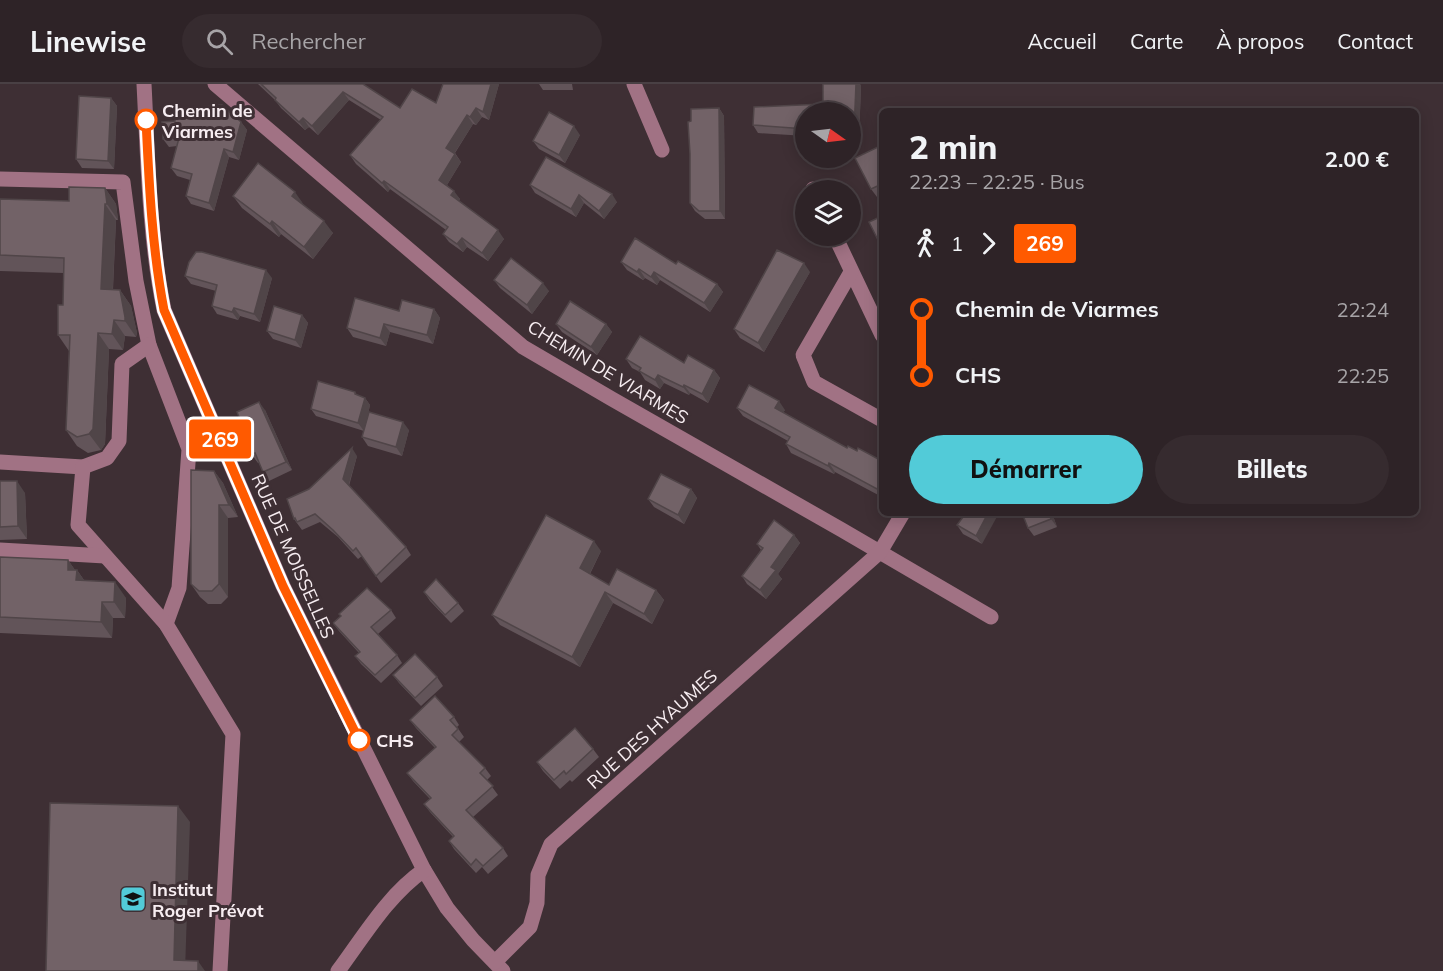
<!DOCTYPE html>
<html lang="fr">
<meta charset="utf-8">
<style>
:root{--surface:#2e2327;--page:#362b2f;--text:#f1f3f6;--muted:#a7a4a7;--line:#494044;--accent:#52cbd8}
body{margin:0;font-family:Mulish,sans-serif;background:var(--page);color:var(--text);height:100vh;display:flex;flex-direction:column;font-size:22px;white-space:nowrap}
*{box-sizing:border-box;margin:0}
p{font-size:20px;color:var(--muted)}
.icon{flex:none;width:33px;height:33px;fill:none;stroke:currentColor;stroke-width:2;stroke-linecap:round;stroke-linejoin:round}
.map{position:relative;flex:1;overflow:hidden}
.sheet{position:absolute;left:879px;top:24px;width:540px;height:408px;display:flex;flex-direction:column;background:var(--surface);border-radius:9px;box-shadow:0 3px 15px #0003,0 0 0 2px var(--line)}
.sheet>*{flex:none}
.badge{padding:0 12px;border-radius:4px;font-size:21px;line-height:39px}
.needle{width:39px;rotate:104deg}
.tools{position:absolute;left:795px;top:18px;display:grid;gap:12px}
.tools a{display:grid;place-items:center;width:66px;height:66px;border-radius:50%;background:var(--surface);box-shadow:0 3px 15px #0003,0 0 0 2px var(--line);font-size:30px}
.map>.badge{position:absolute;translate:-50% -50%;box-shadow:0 0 0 3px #fff}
.legs{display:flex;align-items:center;gap:9px;height:66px;padding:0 30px;font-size:20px}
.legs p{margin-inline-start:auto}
.head{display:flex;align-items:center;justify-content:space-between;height:102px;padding:0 30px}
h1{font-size:33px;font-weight:800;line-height:45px}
.primary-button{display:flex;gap:12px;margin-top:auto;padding:12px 30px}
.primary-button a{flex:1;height:69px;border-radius:36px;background:var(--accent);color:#111;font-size:24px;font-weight:800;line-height:69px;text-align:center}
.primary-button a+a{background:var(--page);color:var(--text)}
ul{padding:0 30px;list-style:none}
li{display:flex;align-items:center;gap:21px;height:66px;font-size:22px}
li i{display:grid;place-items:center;width:9px;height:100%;margin:0 8px;background:currentColor}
li i::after{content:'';width:15px;height:15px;margin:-8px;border:4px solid;border-radius:50%;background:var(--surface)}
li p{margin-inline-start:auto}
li:first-child i{background:linear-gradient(#0000 50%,currentColor 0)}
li:last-child i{background:linear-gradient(currentColor 50%,#0000 0)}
header{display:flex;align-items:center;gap:36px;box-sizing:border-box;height:84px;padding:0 30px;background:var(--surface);border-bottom:2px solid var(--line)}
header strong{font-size:28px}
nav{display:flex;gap:33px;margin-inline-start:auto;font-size:21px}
.search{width:420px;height:54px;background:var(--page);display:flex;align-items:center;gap:15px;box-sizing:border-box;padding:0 21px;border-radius:33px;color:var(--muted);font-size:22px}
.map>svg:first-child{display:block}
</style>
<header>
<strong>Linewise</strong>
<div class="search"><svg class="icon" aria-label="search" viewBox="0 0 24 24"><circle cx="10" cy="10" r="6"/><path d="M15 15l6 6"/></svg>Rechercher</div>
<nav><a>Accueil</a><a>Carte</a><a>À propos</a><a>Contact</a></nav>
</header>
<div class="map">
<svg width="1443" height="887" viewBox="0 0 1443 887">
<rect width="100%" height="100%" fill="#3e2f34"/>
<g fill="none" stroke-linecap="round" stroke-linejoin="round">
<g stroke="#a17284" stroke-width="15">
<path d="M144,0c4,75 5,152 20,226l119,276 141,284 23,38 26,32 30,31"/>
<path d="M215,0l308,263 89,52 230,131 149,87"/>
<path d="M634,0l28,66"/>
<path d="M0,95l123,3 13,99 13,64 40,104 -10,139 -13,36"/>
<path d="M813,105l1,1"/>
<path d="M835,152l47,99"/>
<path d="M851,188l-48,83 11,27 68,38"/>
<path d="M0,378l83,5 24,-9 12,-17 3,-77 27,-19"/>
<path d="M83,383l-5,58 88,99 67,110 -13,237"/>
<path d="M0,466l105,6"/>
<path d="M495,878l35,-35 7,-24 1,-28 13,-31 329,-292 23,-39"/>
<path d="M338,887c26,-35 50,-76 86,-101"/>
</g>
</g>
<g fill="#625459">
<path d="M258,0h105l37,24 36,-5 63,-19 -10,36 -7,-3 -6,8 -3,-1 -18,29 6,9 -14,23 13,14 -1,2 45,38 -16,22 -21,-14 -4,5 -14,-10 -6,-8 3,-4 -56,-41 -2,3 -32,-28 -6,-9 31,-35 -32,-20 -31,35 -9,-8 -4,3 -24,-22 -6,-8z"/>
<path d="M539,0h33l1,6h-30z"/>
<path d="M861,1l-2,55 -9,-1v-27h-44v24l-48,-3 -5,-8 70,-21z"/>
<path d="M111,14l6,8 -3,63 -32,-1 -6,-9z"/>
<path d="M719,24l5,8 1,103h-20l-10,-8 -5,-8 1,-82z"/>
<path d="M241,38l6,8 -8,30 -10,-3 -15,54 -23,-7 -5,-8 4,-16 -13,-4 -6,-8 6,-22 -8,1 -6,-8z"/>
<path d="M580,51l-15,28 -26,-14 -6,-8z"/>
<path d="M882,66v45l-5,2 -6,-8z"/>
<path d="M530,101l87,17 -13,17 -20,-16 -8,14 -41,-24z"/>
<path d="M105,104l11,16 2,16h-2l-3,70h7l11,16 6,27 -1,4 -11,-1 -2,14 -14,-1 -4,95 -4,6 -13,3 -11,-7 -11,-16 3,-79 -11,-16 5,-30 1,-32 -64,-2v-72l69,2z"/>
<path d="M233,112l70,9 30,28 -20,26 -32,-25 -2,3 -37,-29z"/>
<path d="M621,178l55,2 41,20 6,8 -13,20 -50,-32 -3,5 -12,-7 -2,2 -16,-10z"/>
<path d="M810,188l-46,80 -24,-14 -6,-9z"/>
<path d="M185,192l87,2 -12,44 -20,-6 -2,4 -21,-6 -5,-8 4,-15 -25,-7z"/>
<path d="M494,196l55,11 -17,23 -32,-26z"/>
<path d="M434,225l6,9 -7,26 -43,-12 -4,14 -33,-9 -6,-9 52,-17z"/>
<path d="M302,231l6,8 -7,25 -28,-9 -6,-8z"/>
<path d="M556,240h50l6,8 -15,23 -35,-23z"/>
<path d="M626,275l58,4 30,7 6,8 -12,25 -18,-10 -1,2 -25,-12 -4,6 -15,-9 -5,-8 -8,-4z"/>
<path d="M355,308l2,3 8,3 5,7 -6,26 -48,-15 -5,-7z"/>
<path d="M737,324l48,2 -2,2 64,36 10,3 25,10v36l-47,-25 -1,2 -43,-21 -5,-9 2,-3 -45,-25z"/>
<path d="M265,326l27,60 -23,11 -6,-9 -4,-9h-1l-6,-8 -7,-23z"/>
<path d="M409,346l-7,26 -34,-10 -6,-9z"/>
<path d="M357,372l-8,30 57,61 5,8 -30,28 -19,-27 -4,3 -20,-22 -18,-15 -18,8 -8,-11 15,-30z"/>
<path d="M214,387l9,12 15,34 -10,1v79l-7,7h-13l-8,-7 -9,-13z"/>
<path d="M0,397l25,12 2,46 -27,1z"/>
<path d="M691,405l6,9 -13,26 -30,-17 -6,-8z"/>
<path d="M962,429l20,31 -19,-10 -6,-9 6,-8z"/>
<path d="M1022,429h30l5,14 -23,9 -6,-8z"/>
<path d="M794,451l6,8 -22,31 4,5 -16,20 -19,-15 -5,-8 19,-26 -4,-6z"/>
<path d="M601,467l-11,23 19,11 47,5 8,10 -12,24 -39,-21 -33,64 -80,-42 -8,-10z"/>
<path d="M0,473l68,3 7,10h2l7,10 42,18 -1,20h-12l-1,20 -112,-5z"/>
<path d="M424,508l34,11 6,8 -13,12 -21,-22z"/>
<path d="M391,526l5,8 -18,16 19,21 5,8 -21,20 -20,-19 -6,-8 4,-3 -20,-22 -6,-8z"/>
<path d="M393,591l44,2 6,9 -22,20 -22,-23z"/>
<path d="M454,633l5,8 -2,2 7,10 -5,5 26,26 6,8 -4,4 11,15 -25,22 30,31 5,8 -20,18 -6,-7 -6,6 -22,-24 -5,-8 4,-4 -23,-25 -6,-8 6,-5 -17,-18 -6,-8 28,-25 -19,-20 -6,-8z"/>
<path d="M593,665l6,8 -27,25 -2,-2 -10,9 -17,-18 -6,-9z"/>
</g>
<g fill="#504548">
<path d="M491,0h8l-10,36 -6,-8z"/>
<path d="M856,0h4l1,1 -2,55 -5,-8z"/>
<path d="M343,8l6,8 -31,35 -6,-9z"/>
<path d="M111,14l6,8 -3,63 -6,-8z"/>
<path d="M476,24l6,9 -6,8 -6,-8z"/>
<path d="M719,24l5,8 1,103 -5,-8z"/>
<path d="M467,31l6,9 -21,33 -6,-9z"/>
<path d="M303,34l6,9 -4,3 -6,-8z"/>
<path d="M241,38l6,8 -8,30 -6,-8z"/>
<path d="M574,42l6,9 -15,28 -6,-8z"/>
<path d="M224,65l5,8 -15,54 -5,-8z"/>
<path d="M455,70l6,8 -16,26 -6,-8z"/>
<path d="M384,97l6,8 -2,3 -6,-9z"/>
<path d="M105,104l11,16 2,16 -11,-16z"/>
<path d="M454,107l6,8 -3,5 -6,-9z"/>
<path d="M295,108l9,13 -12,-9z"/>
<path d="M612,110l5,8 -13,17 -5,-8z"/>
<path d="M579,111l5,8 -8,14 -5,-8z"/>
<path d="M105,120l11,16 -4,85 -11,-16z"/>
<path d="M272,137l9,13 -2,3 -9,-13z"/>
<path d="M324,137l9,12 -20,26 -9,-12z"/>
<path d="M498,146l6,9 -16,22 -6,-8z"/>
<path d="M462,154l5,9 -4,5 -6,-8z"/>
<path d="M804,179l6,9 -46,80 -6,-9z"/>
<path d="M639,185l6,9 -2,2 -6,-8z"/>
<path d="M266,186l6,8 -12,44 -6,-8z"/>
<path d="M654,188l6,8 -3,5 -6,-8z"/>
<path d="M543,199l6,8 -17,23 -5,-9z"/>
<path d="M717,200l6,8 -13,20 -6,-9z"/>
<path d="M120,206l11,16 6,27 -1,4 -11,-16z"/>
<path d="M234,224l6,8 -2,4 -6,-8z"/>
<path d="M434,225l6,9 -7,26 -6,-9z"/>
<path d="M302,231l6,8 -7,25 -6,-8z"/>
<path d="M114,236l11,16 -2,14 -11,-16z"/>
<path d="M384,240l6,8 -4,14 -6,-8z"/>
<path d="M606,240l6,8 -15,23 -6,-8z"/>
<path d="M98,249l11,16 -4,95 -4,6 -12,-16z"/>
<path d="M714,286l6,8 -12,25 -6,-9z"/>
<path d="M658,291l6,8 -4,6 -5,-9z"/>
<path d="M684,301l6,8 -1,2 -6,-8z"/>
<path d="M365,314l5,7 -6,26 -6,-8z"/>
<path d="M779,317l6,9 -4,6 -6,-8z"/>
<path d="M259,318l6,8 27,60 -6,-8z"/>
<path d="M403,338l6,8 -7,26 -6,-9z"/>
<path d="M352,364l5,8 -9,31 -5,-8z"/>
<path d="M829,379l6,9 -1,2 -6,-8z"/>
<path d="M214,387l9,12 15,34 -9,-12z"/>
<path d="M882,395v17l-5,-7z"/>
<path d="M17,397l8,12 2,46 -9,-13z"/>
<path d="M691,405l6,9 -13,26 -6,-9z"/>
<path d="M219,421l9,13v79l-9,-13z"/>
<path d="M988,429h11l-17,31 -6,-8z"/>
<path d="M1049,429h3l5,14 -6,-8z"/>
<path d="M794,451l6,8 -22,31 4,5 -16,20 -6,-9 11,-23z"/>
<path d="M594,457l7,10 -14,28 -7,-11z"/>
<path d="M68,476l9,13v-3l11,16v10l-20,-26z"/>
<path d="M115,498l11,16 -1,20 -11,-16z"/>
<path d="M656,506l8,10 -12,24 -8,-10z"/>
<path d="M605,508l8,11 -33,64 -8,-10z"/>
<path d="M102,518l11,16 -1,20 -11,-16z"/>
<path d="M178,722l12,16 -5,149 -11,-11z"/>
<path d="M198,877l7,10h-7z"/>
</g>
<g fill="#726267" stroke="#504548" stroke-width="1.5">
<path d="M261,0h102l37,24 12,-19 24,14 7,-19h48l-8,28 -7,-4 -6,9 -3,-2 -21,33 9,6 -16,26 15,11 -3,4 47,35 -16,23 -20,-15 -5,6 -14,-10 5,-7 -64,-46 -2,2 -32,-28 33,-38 -40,-25 -31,34 -9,-8 -4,4 -24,-22 1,-2z"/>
<path d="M823,0h33l-2,48h-4v-20h-44v17l-53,-4 1,-18 69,-3z"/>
<path d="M79,12l32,2 -3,63 -32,-2z"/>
<path d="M222,21l19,17 -8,30 -9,-3 -15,54 -23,-7 6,-22 -21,-6 8,-30 -16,1 -1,-17 13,-1v-12z"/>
<path d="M719,24l1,103h-21l-9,-8v-49l-2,-32 3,-1v-12z"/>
<path d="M549,28l25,14 -15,29 -26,-14z"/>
<path d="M880,62l2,5v33l-11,5 -16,-31z"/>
<path d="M546,73l66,37 -13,17 -20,-16 -8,14 -41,-24z"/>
<path d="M258,79l37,29 -3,4 32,25 -20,26 -32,-26 -2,3 -37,-28z"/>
<path d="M69,103l36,1 2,16h-2l-4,85 19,1 5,27v4l-11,-1 -2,14 -14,-1 -5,96 -4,5 -12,3 -11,-7 4,-95h-12v-30h5l1,-47 -64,-3v-56l69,2z"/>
<path d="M882,132v32l-13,-26z"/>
<path d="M635,154l41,26 2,-3 39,23 -13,19 -50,-31 -3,5 -12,-8 -2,3 -16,-10z"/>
<path d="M777,166l27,13 -46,80 -24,-14z"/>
<path d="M196,168h6l64,18 -12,44 -20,-6 -2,4 -20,-6 5,-21 -32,-9 4,-14z"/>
<path d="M511,174l32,25 -16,22 -33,-25z"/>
<path d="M355,214l44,13 3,-11 32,9 -7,26 -43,-11 -4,14 -33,-10z"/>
<path d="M570,217l36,23 -15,23 -35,-23z"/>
<path d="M274,222l28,9 -7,25 -28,-9z"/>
<path d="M640,252l44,27 4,-8 26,15 -12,24 -18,-9 -1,2 -25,-12 -3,5 -16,-9 2,-3 -15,-9z"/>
<path d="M318,297l37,11v2l10,4 -7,25 -47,-14z"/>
<path d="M749,301l30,16 -4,7 72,40 1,-2 9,5 1,-3 24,13v18l-5,10 -48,-26 -1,3 -42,-22 4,-7 -53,-29z"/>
<path d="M259,318l27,60 -23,10 -8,-19 -3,2 -10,-22 3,-1 -8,-20z"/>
<path d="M369,328l34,10 -7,25 -34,-10z"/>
<path d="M352,364l-9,31 63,68 -30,29 -20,-28 -3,3 -20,-21 -18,-16 -18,8 -2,-4 -1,1 -7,-20 22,-10z"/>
<path d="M191,386l23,1 15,34h-10v79l-7,7h-13l-8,-7z"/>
<path d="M661,390l30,15 -13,26 -30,-16z"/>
<path d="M0,397h17l1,45 -18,1z"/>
<path d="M962,429h26l-12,23 -19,-11 6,-8z"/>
<path d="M1022,429h27l2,6 -23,9z"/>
<path d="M546,431l48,26 -14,27 29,17 8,-16 39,21 -12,24 -39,-22 -33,65 -80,-42z"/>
<path d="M774,436l20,15 -23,32 5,3 -16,20 -18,-14 21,-28 -6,-4z"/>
<path d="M0,473l68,3v10h9l-1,10 39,2 -1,20h-12l-1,20 -101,-5z"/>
<path d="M436,495l22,24 -13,12 -21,-23z"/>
<path d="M367,504l24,22 -20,17 26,28 -22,20 -20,-19 5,-4 -27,-29 8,-7 -2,-2z"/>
<path d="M415,570l22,23 -22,21 -22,-23z"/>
<path d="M435,612l19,21 -4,3 8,9 -6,6 33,33 -5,5 13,13 -27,24 37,38 -20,18 -7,-7 -5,6 -22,-24 5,-5 -30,-32 7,-6 -24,-25 29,-26 -26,-27z"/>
<path d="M575,644l18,21 -27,25 -2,-3 -10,9 -17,-18z"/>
<path d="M50,719l128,3 -4,154 24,1v10h-152z"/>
</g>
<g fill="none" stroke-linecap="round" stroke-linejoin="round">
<defs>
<path id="line-1" d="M146,36c3,63 6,128 18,190l119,276 76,154"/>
</defs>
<use href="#line-1" stroke="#fff" stroke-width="14"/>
<use href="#line-1" stroke="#ff5a00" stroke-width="9"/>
</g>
<defs>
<symbol id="university-square" viewBox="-11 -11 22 22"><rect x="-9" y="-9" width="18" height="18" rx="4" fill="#52cbd8" stroke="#3e2f34"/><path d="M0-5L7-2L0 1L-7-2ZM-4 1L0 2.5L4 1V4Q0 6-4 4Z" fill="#111"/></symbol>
</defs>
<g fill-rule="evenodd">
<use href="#university-square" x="118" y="800" width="30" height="30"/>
</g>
<g fill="#fff" stroke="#ff5a00" stroke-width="3">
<circle cx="146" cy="36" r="10"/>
<circle cx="359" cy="656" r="10"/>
</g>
<g text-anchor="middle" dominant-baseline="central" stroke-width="6" stroke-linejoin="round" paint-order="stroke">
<g font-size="18" font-weight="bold" fill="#f7edf1" stroke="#3e2f34" text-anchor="start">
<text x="162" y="26">Chemin de<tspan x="162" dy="21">Viarmes</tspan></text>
<text x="376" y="656">CHS</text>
</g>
<g font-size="18" fill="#f7edf1" stroke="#3e2f34">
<text transform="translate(608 288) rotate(31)">CHEMIN DE VIARMES</text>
<text transform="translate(293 472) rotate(66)">RUE DE MOISSELLES</text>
<text transform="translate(652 645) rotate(-42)">RUE DES HYAUMES</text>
</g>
<g font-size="18" font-weight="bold" fill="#f7edf1" stroke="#3e2f34" text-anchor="start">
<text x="152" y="805">Institut<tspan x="152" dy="21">Roger Prévot</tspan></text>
</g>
</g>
</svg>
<div class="tools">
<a><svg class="needle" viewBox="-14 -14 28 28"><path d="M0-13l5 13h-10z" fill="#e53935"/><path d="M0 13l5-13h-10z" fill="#a7a4a7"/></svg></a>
<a><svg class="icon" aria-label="layers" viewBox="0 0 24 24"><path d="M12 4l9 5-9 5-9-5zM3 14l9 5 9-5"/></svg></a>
</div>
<b class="badge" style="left:220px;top:355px;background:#ff5a00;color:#fff">269</b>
<section class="sheet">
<div class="head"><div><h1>2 min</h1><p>22:23 – 22:25 · Bus</p></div><b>2.00 €</b></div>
<div class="legs"><svg class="icon" aria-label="walk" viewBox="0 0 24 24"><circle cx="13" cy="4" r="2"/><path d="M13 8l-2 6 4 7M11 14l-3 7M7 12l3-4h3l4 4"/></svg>1<svg class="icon" aria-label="forward" viewBox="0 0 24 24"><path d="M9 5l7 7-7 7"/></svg><b class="badge" style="background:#ff5a00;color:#fff">269</b></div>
<ul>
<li><i style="color:#ff5a00"></i><b>Chemin de Viarmes</b><p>22:24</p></li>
<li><i style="color:#ff5a00"></i><b>CHS</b><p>22:25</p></li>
</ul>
<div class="primary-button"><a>Démarrer</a><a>Billets</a></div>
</section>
</div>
